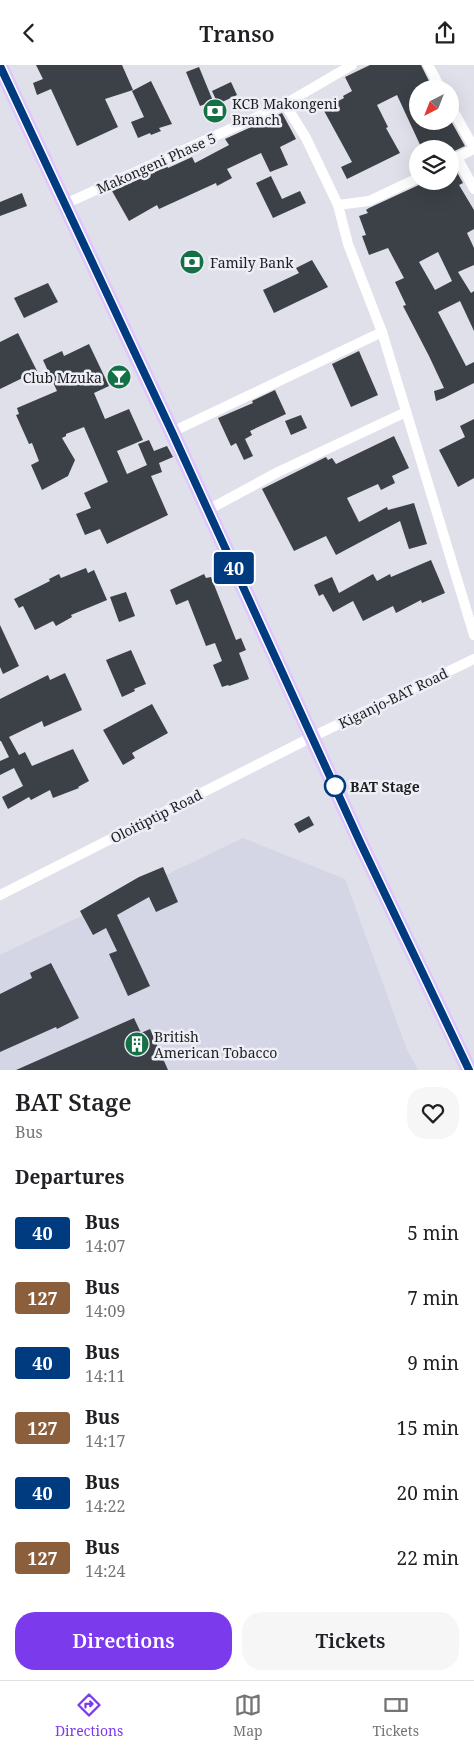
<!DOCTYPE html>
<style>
:root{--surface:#fff;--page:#f6f6f6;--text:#202124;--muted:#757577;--line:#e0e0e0;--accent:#7c3aed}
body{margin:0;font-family:"Noto Serif",serif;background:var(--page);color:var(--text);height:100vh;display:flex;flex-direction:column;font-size:19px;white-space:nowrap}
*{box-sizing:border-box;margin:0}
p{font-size:16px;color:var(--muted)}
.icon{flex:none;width:28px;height:28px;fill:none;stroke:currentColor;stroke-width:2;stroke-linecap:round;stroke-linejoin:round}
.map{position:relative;height:1005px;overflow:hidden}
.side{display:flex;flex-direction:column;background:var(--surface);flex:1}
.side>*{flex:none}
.badge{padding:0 10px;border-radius:4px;font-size:18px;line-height:32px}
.needle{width:32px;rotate:222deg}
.fabs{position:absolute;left:409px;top:15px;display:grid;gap:10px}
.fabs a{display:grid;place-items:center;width:50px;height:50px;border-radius:50%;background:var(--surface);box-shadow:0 5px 20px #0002;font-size:25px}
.map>.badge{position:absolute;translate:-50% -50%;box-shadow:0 0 0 2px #fff}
h2{padding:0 15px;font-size:19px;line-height:45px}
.round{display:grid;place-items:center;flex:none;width:52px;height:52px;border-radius:20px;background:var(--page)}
.headline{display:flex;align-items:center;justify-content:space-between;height:85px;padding:0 15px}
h1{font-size:24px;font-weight:600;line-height:38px}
.button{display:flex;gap:10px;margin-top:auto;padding:10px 15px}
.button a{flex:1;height:58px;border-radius:20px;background:var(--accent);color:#fff;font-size:20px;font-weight:600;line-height:58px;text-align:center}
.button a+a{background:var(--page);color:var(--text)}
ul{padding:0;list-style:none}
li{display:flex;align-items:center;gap:15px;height:65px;padding:0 15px}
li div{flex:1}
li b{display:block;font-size:19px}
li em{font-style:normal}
li .badge{min-width:55px;font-weight:700;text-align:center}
header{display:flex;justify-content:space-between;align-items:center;height:65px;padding:0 15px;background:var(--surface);font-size:22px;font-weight:600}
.tabs{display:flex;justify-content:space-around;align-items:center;height:70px;border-top:1px solid var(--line);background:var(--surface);font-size:14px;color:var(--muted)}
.tabs a{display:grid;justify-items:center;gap:2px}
.tabs .on{color:var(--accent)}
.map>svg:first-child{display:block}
</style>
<header><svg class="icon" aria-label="back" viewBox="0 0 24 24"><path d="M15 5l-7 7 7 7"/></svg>Transo<svg class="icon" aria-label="share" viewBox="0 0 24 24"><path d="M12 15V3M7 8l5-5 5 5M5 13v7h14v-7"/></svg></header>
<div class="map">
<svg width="474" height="1005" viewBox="0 0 474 1005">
<rect width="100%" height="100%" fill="#dfe0e9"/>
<path fill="#d4d5e5" d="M243,773l102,41 62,171 11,20h-418v-115z"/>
<g fill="#3c4147" fill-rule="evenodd">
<path d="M36,0h86l11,25 -28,9 13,28 -41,19 -26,-57 -14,6 -4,-12 10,-4z"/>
<path d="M370,0h51l12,24h-15v32h33l14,25 -15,7v-4h-28l-25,-54 -20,10 11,22 -2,1 14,25 -53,26 -6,-12 11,-5 -29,-53 21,-11 -1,-2 9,-5 -7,-14z"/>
<path d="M199,2l14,34 -13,5 -14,-34z"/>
<path d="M151,16l21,43 -13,4 2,3 -10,4 -1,-2 -12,5 -7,-16 13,-5 -12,-26z"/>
<path d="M231,17l6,13 -19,9 -6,-13z"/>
<path d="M282,48l14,26 -16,8 8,18 -18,7 -9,-19 -34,16 5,9 -15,8 -1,-3 -57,26 -2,-4 -28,16 -17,-30 55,-26 1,3 24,-11 3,6 34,-18 -4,-6z"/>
<path d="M454,102l9,16 -4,2 15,25v19l-7,4 7,15v17l-16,7 13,21 3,-2v40l-14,-30 -22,11 28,54 8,-4v21l-30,15 -8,3 -2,-10 10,-3 -15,-32 -26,-50 3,-1 -11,-23 9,-4 -16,-30 -19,7 -7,-19 4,-1 -7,-19 9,-3 -2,-3 3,-2 52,-24 3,-3h26v-13zM438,187l14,29 -17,9 -16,-28z"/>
<path d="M271,111l11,23 18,-8 6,12 -33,15 -17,-35z"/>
<path d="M22,128l5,13 -27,10v-14z"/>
<path d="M312,195l16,27 -54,26 -11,-23 36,-17 -3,-5z"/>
<path d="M48,218l10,19 -34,16 -10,-20z"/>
<path d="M18,268l19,38 -37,18v-47z"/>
<path d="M89,279l20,42 -15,7 11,26 24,-10 14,31 -26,11 10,23 20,-9 -9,-21 11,-4 5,11 13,-5 6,11 -14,6 3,9 -11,4 17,39 -61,29 -7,-15 -15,6 -9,-21 15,-6 -7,-15 24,-11 -24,-55 -18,7v2l-4,2 13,22 -7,16 -26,14 -11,-25 8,-4 -7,-18 -3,1 -13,-29 3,-1 -2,-6 40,-17 -14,-31 19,-9 2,5z"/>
<path d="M359,286l19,44 -27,12 -19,-43z"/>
<path d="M275,325l11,24 -36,17 2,4 -7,4 8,17 -9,4 -8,-17 -5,3 -13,-28 35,-15 -1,-2z"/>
<path d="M301,350l6,13 -16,7 -6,-14z"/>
<path d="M474,354v59l-16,9 -19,-37 26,-13 -5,-11z"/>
<path d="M394,371l15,32 -17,8 3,7 -14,7 -3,-6 -31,14 12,24 28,-15 1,3 26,-7 13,41 -18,5 -9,-28 -64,34 -10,-19 -32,15 -32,-62 64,-32 2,3 4,-2 4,6z"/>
<path d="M431,495l14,33 -23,10 -1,-3 -25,13 -3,-7 -30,15 -10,-20 -20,11 -10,-18 -4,2 -5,-11 18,-8 7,16 34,-19 4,7 13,-7 1,3z"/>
<path d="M86,503l2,5 6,-3 13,30 -36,15 1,2 -16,9 -3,-5 -18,9 -12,-24 -4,2 -5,-9 36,-18 -1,-2 10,-5 2,4z"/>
<path d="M204,509l2,4 5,-1 25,63 5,-2 5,12 -7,3 10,26 -20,7 -1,-1 -6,2 -9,-22 9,-4 -7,-18 -9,3 -18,-46 -12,5 -6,-15z"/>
<path d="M126,527l9,24 -16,6 -9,-25z"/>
<path d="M0,560l19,41 -16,8 -3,-7z"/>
<path d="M131,585l15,34 -12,5 1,2 -13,6 -16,-37z"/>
<path d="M65,608l17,37 -38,17 -2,-6 -33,16 10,18 6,-3 7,14 41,-17 16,32 -11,6 1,1 -26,10 -3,-8 -19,10 -2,-3 -21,12 -6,-12 21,-11 -9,-18 -14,7v-14l9,-4 -8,-16h-1v-42l48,-24 2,5z"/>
<path d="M152,639l16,29 -36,20 3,5 -12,7 -20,-35z"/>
<path d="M309,751l5,9 -15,8 -5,-9z"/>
<path d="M163,802l15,35 -22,10 -7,-15 -32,18 33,71 -22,10 -19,-42 8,-3 -11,-23 -13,7 -13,-24 59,-34z"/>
<path d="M51,898l28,55 -22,11 -1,-2 -56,25v-58l32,-16 -2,-5z"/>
<path d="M134,953l7,15 9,-4 18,41h-152z"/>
</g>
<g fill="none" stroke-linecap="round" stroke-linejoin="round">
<g stroke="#fff" stroke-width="10">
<path d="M428,0l13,24"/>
<path d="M285,39l21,34 32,67 10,39 34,88 92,303"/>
<path d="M450,40l24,43"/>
<path d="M457,92l17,32"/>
<path d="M450,96l24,-12"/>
<path d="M65,139l220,-100 67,-39"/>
<path d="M338,140l31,-4 49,-23"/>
<path d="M172,367l210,-100"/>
<path d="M208,445l70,-38 128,-60"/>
<path d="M0,830l312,-158 162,-78"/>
</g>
<path stroke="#e0c6fe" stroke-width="16" d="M0,1l172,366 188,410 109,228"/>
</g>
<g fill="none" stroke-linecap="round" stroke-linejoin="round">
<defs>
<path id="line" d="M0,1l172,366 188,410 109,228"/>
</defs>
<use href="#line" stroke="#fff" stroke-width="11"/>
<use href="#line" stroke="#003b80" stroke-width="8"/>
</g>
<defs>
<symbol id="bank-disc" viewBox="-11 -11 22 22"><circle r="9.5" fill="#147146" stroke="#edeef6"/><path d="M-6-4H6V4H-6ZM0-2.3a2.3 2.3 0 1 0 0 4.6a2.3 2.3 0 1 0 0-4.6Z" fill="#fff"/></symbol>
<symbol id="bar-disc" viewBox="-11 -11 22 22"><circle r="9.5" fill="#147146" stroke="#edeef6"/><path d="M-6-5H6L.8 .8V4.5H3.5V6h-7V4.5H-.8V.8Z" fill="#fff"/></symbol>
<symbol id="building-disc" viewBox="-11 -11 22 22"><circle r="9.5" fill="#147146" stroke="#edeef6"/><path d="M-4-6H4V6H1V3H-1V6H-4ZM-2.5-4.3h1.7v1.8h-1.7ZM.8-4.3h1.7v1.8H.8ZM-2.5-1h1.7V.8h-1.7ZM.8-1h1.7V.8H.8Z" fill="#fff"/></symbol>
</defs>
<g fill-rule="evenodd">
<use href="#bank-disc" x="201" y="32" width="28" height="28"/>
<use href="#bank-disc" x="178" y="183" width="28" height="28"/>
<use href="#bar-disc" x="105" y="298" width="28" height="28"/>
<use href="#building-disc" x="123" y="965" width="28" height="28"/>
</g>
<circle fill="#fff" stroke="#003b80" stroke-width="2.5" cx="335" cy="721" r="10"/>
<g text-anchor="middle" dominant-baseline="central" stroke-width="5" stroke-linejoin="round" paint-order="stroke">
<g font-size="14" fill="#1e1e21" stroke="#edeef6" text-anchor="start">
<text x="232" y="38">KCB Makongeni<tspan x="232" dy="16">Branch</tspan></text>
<text x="210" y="197">Family Bank</text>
<text x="102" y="312" text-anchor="end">Club Mzuka</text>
<text x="154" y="971">British<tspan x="154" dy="16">American Tobacco</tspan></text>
</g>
<g font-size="14" fill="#1e1e21" stroke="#edeef6">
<text transform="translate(156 98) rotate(-24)">Makongeni Phase 5</text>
<text transform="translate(393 633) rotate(-26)">Kiganjo-BAT Road</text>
<text transform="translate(156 751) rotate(-27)">Oloitiptip Road</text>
</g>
<g font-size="14" font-weight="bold" fill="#1e1e21" stroke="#edeef6" text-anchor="start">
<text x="350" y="721">BAT Stage</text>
</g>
</g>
</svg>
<div class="fabs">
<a><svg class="needle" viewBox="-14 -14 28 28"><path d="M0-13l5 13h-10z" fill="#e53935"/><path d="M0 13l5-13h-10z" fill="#757577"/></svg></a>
<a><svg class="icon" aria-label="layers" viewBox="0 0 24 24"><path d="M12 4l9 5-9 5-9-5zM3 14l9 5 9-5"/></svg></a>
</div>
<b class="badge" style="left:234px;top:503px;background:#003b80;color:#fff">40</b>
</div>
<section class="side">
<div class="headline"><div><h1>BAT Stage</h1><p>Bus</p></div><a class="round"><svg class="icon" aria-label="heart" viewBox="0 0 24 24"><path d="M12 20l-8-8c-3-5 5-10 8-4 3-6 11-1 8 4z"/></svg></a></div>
<h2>Departures</h2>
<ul>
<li><span class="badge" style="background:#003b80;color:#fff">40</span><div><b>Bus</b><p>14:07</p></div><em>5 min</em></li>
<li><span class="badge" style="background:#8b5e3c;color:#fff">127</span><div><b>Bus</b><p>14:09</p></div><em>7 min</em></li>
<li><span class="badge" style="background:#003b80;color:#fff">40</span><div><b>Bus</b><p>14:11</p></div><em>9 min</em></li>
<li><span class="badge" style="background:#8b5e3c;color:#fff">127</span><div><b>Bus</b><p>14:17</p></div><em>15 min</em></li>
<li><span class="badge" style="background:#003b80;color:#fff">40</span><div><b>Bus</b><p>14:22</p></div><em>20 min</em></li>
<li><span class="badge" style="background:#8b5e3c;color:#fff">127</span><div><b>Bus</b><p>14:24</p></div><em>22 min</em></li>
</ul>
<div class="button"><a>Directions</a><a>Tickets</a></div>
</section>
<nav class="tabs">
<a class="on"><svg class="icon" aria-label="directions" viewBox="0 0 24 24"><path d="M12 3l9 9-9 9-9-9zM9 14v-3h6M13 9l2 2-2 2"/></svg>Directions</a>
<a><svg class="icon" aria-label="map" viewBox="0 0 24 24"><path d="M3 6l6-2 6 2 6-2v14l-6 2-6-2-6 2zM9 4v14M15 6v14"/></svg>Map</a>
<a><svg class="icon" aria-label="tickets" viewBox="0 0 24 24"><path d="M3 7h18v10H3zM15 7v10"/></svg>Tickets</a>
</nav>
